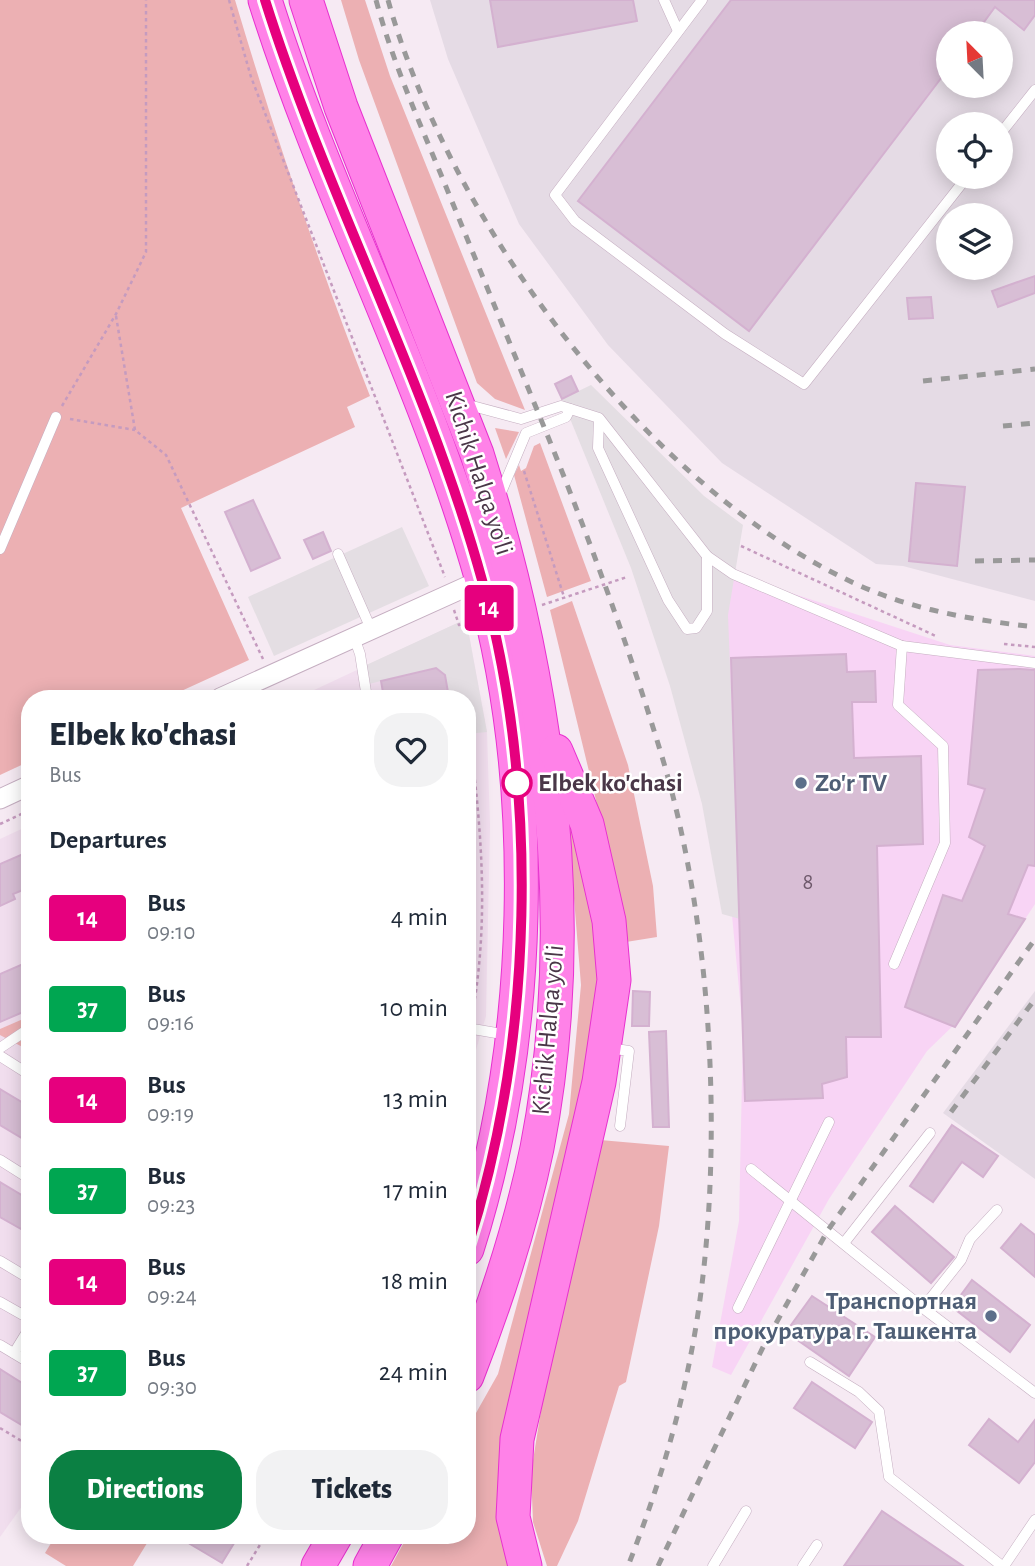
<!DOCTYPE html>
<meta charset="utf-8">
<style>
:root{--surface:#fff;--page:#f2f2f3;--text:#1f2937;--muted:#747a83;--accent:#0b8043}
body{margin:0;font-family:"Alegreya Sans",sans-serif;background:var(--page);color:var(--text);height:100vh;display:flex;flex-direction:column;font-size:26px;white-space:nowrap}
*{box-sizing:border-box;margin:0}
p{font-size:23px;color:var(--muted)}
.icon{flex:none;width:38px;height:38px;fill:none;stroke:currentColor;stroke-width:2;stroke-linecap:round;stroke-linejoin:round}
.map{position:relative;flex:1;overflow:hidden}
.side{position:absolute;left:21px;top:690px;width:455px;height:854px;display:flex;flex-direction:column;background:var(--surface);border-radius:28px;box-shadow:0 4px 18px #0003}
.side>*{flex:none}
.badge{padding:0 14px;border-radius:5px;font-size:24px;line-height:46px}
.needle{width:46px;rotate:336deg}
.fabs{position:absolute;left:936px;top:21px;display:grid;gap:14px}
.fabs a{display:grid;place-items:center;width:77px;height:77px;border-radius:50%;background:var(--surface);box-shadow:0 4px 18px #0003;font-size:35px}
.map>.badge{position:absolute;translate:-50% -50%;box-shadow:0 0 0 4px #fff}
h2{padding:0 28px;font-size:26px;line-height:63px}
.round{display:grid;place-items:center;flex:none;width:74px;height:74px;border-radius:28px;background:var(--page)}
.summary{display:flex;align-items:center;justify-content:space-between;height:119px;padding:0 28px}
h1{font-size:33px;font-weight:800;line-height:52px}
.cta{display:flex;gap:14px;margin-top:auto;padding:14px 28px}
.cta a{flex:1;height:80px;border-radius:28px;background:var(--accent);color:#fff;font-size:28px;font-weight:800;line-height:80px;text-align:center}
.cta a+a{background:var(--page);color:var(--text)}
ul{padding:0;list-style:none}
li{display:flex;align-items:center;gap:21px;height:91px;padding:0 28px}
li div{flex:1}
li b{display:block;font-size:26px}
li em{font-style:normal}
li .badge{min-width:77px;font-weight:700;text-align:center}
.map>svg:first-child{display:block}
</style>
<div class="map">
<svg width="1035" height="1566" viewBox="0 0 1035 1566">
<rect width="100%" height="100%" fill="#f6eaf3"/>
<g fill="#f1deee">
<path d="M466,619l21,113 3,93 -4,191 -19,65v-383h-170z"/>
<path d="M30,825v670l-30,42v-698z"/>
</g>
<path fill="#f8d4f5" d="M733,574l217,71 85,11v248l-76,116 -32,31 -98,148 -98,176 -19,-8 27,-146 4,-190 -19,-200 -38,-226z"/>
<g fill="#e5dbe5" fill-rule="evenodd">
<path d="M430,0h605v601l-132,-35 -27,-2 -154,-101 -114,-118 -89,-121 -71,-165zM948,33h53v53h-53zM948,124h53v53h-53zM948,215h53v53h-53z"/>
<path d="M1035,991v188l-92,-66z"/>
</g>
<g fill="#ecb0b3">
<path d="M0,0h235c40,134 84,266 135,396l-23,11 8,20 -174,81 68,152 -83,38h-136v63l-30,14z"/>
<path d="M341,0h24l25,76 135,334 -30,-11 -18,-16 -118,-323z"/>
<path d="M495,428l24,4 -13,27z"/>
<path d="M540,443l51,138 -44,16 -33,-122 5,-10 2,6 5,-3 8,-22z"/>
<path d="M572,601l56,164 25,121 4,51 -31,5 -18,-92 -58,-240z"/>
<path d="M568,824h9l28,151 -95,591h-119l17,-31h59v-106l31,-55 71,-260 12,-129z"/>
<path d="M30,1016v35l-30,-16v-6z"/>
<path d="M600,1140l69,6 -10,80 -33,156 -7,4 -41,135 -21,45h-10l-14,-44 -2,-49 12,-75z"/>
<path d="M56,1535h96l-19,31h-67l-21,-13z"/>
</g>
<g fill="#e4dee3">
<path d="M591,385l113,111 39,29 -15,90 12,304 -18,-5 -20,-110 -32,-118 -39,-118 -69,-169z"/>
<path d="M402,527l27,59 -155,70 -26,-59z"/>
<path d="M466,619l21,113 -20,2v-36h-18l-4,-23 -5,-5 -11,-1 -64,16 -3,-18z"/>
</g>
<g fill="#d8bed5" stroke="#d4b1d0" stroke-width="2">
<path d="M490,0h143l4,21 -139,26z"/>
<path d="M731,0h304v15l-11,15 -29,-23 -19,26h-28v36l-199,262 -171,-130z"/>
<path d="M1035,276v17l-37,14 -6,-16z"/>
<path d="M931,297l2,21 -24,1 -2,-21z"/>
<path d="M571,376l7,15 -16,8 -7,-15z"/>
<path d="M916,483l49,4 -8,79 -48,-5z"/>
<path d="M253,500l27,58 -29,13 -26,-59z"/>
<path d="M323,532l8,19 -18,8 -9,-19z"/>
<path d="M846,654l1,18 28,-1 1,31h-24l2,56 67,-2 2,88 -46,2 4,191h-35l1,40 -25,7 1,14 -78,3 -14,-443z"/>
<path d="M436,668l9,7 4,23h-65l-3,-17z"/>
<path d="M1020,669l15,1v196l-7,-1 -20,49 17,5 -70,108 -50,-20 38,-112 19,6 23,-55 -16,-9 16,-48 -17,-5 10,-114z"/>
<path d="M30,851v36l-17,7 2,5 -15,7v-42z"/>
<path d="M30,961v48l-30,13v-48z"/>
<path d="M633,991l17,1 -1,34h-17z"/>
<path d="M666,1031l3,96h-16l-4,-95z"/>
<path d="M0,1089l30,18v36l-30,-18z"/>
<path d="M952,1125l46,31 -15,21 -21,-15 -29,40 -23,-16z"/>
<path d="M0,1182l30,18v14l-9,15 -21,-12z"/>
<path d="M895,1206l59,51 -23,26 -59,-51z"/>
<path d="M1021,1224l14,11v42l-34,-29z"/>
<path d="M972,1280l58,45 -20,27 -58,-45z"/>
<path d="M812,1296l63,41 -26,39 -63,-44z"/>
<path d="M0,1369l30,19v42l-30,-18z"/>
<path d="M812,1382l60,40 -17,26 -61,-40z"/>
<path d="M989,1419l29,23 17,-22v42l-16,21 -50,-38z"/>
<path d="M882,1511l81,55h-119z"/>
<path d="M175,1535h64l-17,28z"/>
</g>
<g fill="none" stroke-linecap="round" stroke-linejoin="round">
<defs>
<g id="service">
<path d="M664,0l14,31"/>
<path d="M702,0l-147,195 20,26 150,113 79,50 163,-207"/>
<path d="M1001,133l34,-43"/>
<path d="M465,404l56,15 40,-13 38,12 108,138 26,18 169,72 -4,59 45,41 2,97 -51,121"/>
<path d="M599,419l-1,29 70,152 19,29 9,-1 11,-17v-55"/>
<path d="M500,495l26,-62 40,-16 4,-8"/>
<path d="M0,549l56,-132"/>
<path d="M338,554l33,75"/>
<path d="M354,637l6,17 7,44"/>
<path d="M902,646l133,17"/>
<path d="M467,1028l41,7"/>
<path d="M0,1048l30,-20"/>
<path d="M609,1048l20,3 -9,75"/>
<path d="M0,1056l30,19"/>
<path d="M0,1160l30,19"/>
<path d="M751,1169l172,139 112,85"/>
<path d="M844,1243l86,-110"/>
<path d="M0,1261l30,18"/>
<path d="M0,1302l30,17"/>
<path d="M738,1308l91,-186"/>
<path d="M923,1308l38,-48 9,-21 27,-29"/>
<path d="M0,1345l30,18"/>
<path d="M14,1353l16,-26"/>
<path d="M810,1362l49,30 20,19 10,66 113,89"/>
<path d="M713,1566l33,-55"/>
<path d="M803,1566l14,-21"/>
<path d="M1004,1566l31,-46"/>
</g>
<g id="minor">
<path d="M220,698l270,-122"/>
<path d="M0,799l30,-14"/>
</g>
<g id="trunk">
<path d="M265,0c62,197 161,381 217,580 58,210 51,461 -15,669"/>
<path d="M306,0l35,107 136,347c70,222 105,463 60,694 -16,78 -41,154 -70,228"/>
<path d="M318,1566l18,-31"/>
<path d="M370,1566l17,-31"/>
<path d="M525,1566l-12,-49 4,-78 82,-357 15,-102 -5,-59 -22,-97 -31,-73"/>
</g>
</defs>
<use href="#service" stroke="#c5aec1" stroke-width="11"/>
<use href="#minor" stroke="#c5aec1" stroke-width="21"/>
<use href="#trunk" stroke="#e831cf" stroke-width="35"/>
<g stroke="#c59bbf" stroke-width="2.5" stroke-dasharray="3.5 3.5" stroke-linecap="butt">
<path d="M229,0l22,77 194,500"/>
<path d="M116,316l19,114 31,25 97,204"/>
<path d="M62,406l54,-92 30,-62v-252"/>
<path d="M70,419l65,11"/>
<path d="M524,471l40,126"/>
<path d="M741,546l197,91"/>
<path d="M542,605l85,-28"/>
<path d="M454,610l5,15 9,-3"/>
<path d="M1004,644l31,3"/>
<path d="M468,724c13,97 22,194 4,292"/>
<path d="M0,824l30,-14"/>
<path d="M0,1428l30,18"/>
<path d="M247,1566l19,-31"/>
</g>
<use href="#service" stroke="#fff" stroke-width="10"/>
<use href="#minor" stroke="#fff" stroke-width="19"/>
<use href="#trunk" stroke="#ff82e8" stroke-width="33"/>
<g stroke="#999" stroke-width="5" stroke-dasharray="9 9" stroke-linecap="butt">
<path d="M376,0c16,60 42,119 66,177 31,76 62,152 93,228 48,116 92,235 128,355 52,175 63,415 28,594 -14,73 -36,143 -63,212"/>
<path d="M388,0c61,220 257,487 468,584 57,26 117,36 179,43"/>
<path d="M923,381l112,-12"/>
<path d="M1003,426l32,-3"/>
<path d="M975,561l60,-1"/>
<path d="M951,1112l84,-113"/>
<path d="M658,1566l107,-223 63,-113 207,-291"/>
</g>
</g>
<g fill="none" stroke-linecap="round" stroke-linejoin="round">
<defs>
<path id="line" d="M265,0c62,197 162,381 217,580 58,210 52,461 -15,669"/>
</defs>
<use href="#line" stroke="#fff" stroke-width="16"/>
<use href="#line" stroke="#e6007e" stroke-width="10"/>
</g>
<circle fill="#fff" stroke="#e6007e" stroke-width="3.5" cx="517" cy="783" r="14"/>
<g fill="#5c6f8a" stroke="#fff" stroke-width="2.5">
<circle cx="801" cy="783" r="7"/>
<circle cx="991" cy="1316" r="7"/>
</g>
<g text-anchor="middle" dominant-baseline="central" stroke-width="5" stroke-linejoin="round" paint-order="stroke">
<g font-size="23" fill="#6e596b">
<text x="808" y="882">8</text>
</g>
<g font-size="26" fill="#4a3748" stroke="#fff">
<text transform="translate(479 473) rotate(72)">Kichik Halqa yo'li</text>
<text transform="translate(548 1030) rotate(-85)">Kichik Halqa yo'li</text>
</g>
<g font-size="26" font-weight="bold" fill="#4a3748" stroke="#fff" text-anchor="start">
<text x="538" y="783">Elbek ko'chasi</text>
</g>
<g font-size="26" font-weight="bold" fill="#4e5e75" stroke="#fff" text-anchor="start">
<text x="815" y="783">Zo'r TV</text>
<text x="977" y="1301" text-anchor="end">Транспортная<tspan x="977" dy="30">прокуратура г. Ташкента</tspan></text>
</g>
</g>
</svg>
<div class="fabs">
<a><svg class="needle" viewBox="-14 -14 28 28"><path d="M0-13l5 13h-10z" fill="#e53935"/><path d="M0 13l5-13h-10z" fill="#747a83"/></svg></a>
<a><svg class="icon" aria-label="locate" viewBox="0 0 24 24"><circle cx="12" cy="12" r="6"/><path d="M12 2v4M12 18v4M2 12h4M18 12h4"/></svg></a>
<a><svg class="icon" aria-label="layers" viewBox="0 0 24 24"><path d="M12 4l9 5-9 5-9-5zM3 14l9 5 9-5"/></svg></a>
</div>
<b class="badge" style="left:489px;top:608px;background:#e6007e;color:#fff">14</b>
<section class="side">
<div class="summary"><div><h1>Elbek ko'chasi</h1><p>Bus</p></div><a class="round"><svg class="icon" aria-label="heart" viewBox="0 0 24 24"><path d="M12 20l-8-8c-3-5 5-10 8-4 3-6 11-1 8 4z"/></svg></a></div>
<h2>Departures</h2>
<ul>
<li><span class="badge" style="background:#e6007e;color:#fff">14</span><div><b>Bus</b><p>09:10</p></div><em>4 min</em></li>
<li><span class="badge" style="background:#00a651;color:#fff">37</span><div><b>Bus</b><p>09:16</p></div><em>10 min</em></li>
<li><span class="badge" style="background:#e6007e;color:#fff">14</span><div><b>Bus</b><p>09:19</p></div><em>13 min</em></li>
<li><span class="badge" style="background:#00a651;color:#fff">37</span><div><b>Bus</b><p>09:23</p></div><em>17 min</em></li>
<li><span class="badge" style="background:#e6007e;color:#fff">14</span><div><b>Bus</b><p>09:24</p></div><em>18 min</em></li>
<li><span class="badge" style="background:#00a651;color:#fff">37</span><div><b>Bus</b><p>09:30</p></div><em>24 min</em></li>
</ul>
<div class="cta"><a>Directions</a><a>Tickets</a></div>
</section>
</div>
